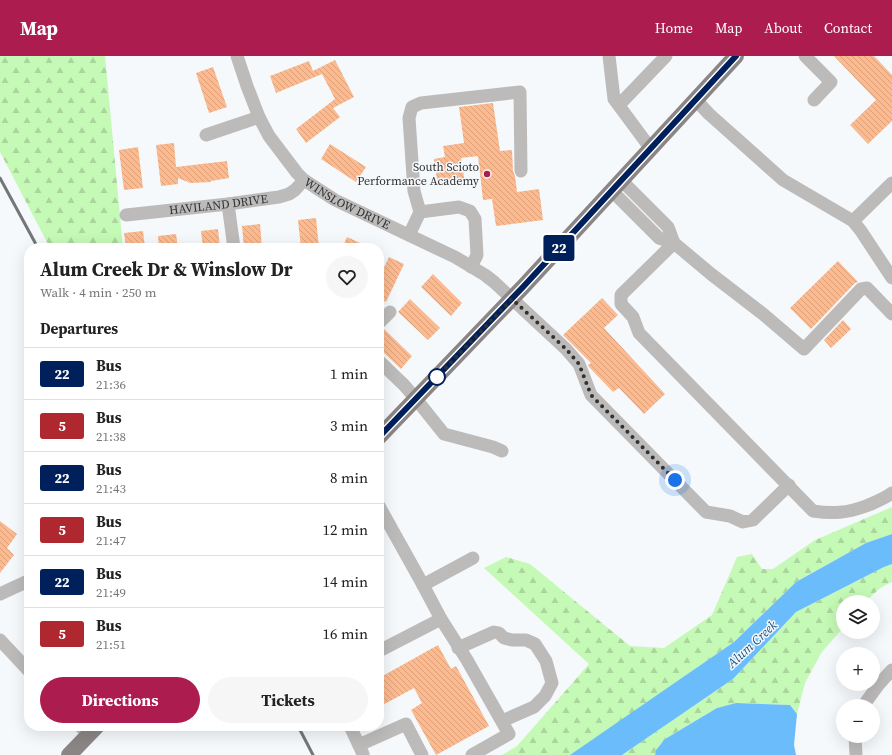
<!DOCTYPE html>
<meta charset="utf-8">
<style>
:root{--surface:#fff;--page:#f6f6f6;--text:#222;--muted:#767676;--line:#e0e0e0;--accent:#ad1c4e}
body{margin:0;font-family:"Source Serif 4",serif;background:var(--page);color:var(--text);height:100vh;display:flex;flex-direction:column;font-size:15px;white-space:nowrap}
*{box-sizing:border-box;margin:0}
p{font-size:13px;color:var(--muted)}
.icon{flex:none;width:22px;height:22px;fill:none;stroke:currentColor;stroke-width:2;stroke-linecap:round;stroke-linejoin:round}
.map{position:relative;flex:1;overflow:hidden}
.side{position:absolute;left:24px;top:187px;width:360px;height:488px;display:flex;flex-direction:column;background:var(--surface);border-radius:16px;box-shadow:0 4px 16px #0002}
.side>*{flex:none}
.badge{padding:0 8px;border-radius:3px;font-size:14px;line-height:26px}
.buttons{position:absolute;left:836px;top:539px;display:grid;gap:8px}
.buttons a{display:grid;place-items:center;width:44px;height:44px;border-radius:50%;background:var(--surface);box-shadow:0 4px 16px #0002;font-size:20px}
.you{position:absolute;width:20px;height:20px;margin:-10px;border:3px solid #fff;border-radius:50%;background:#1a73e8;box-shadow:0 0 0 6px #1a73e833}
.map>.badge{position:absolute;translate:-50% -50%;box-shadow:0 0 0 2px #fff}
h2{padding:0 16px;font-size:15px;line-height:36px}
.round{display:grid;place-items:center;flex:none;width:42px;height:42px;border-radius:21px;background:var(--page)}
.head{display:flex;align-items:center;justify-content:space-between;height:68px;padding:0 16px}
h1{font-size:19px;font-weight:700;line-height:30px}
.action{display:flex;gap:8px;margin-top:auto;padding:8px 16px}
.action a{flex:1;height:46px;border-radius:24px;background:var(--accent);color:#fff;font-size:16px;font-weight:700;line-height:46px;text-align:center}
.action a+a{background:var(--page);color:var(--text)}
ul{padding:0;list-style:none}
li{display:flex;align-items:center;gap:12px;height:52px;padding:0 16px;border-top:1px solid var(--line)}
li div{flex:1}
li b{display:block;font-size:15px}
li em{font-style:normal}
li .badge{min-width:44px;font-weight:700;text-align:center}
header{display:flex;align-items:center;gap:24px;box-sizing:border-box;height:56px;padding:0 20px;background:var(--accent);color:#fff}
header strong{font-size:19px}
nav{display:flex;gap:22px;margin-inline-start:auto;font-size:14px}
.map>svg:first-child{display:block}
</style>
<header>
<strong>Map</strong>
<nav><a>Home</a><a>Map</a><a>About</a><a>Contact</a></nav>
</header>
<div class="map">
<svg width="892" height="699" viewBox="0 0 892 699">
<defs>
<pattern id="forest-firs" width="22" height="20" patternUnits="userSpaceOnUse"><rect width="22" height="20" fill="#c5f9b6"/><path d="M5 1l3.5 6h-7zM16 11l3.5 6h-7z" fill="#aad69d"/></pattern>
<pattern id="building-back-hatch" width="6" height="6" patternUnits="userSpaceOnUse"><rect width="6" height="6" fill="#fdba8e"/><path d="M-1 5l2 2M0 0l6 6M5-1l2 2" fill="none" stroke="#d9a07b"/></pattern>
</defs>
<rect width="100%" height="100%" fill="#f5f9fc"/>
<g fill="url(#forest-firs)">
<path d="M0,0h105l18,192h-73l-50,-96z"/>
<path d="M892,451v27l-26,9 -70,39 -62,60 -154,107 -10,6h-68l15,-9 72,-82 -105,-96 22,-11 24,7 100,82 34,2 48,-33 25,-58 15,-3 10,15h11l42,-29z"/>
<path d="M892,508v18c-11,4 -19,12 -26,20h-23v26l-22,25 -16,30 -8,31 -7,-9 -54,-2 -19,5 -52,31 -9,11 -1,5h-33l111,-76 63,-67 88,-45z"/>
</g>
<g fill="#6bbcfb">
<path d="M892,478v30l-8,3 -88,45 -63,67 -111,76h-52l164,-113 62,-60 70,-39z"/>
<path d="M736,647l54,2 7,9 -3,31 2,10h-141l1,-5 9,-11 52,-31z"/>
</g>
<g fill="url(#building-back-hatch)">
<path d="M834,0h40l18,19v46l-24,23 -18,-19 26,-25z"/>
<path d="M335,4l19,37 -21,11 7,9 -34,26 -10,-14 39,-30 -13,-25 -46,19 -6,-17 39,-15 4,10z"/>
<path d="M213,11l14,40 -18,6 -13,-40z"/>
<path d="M493,47l7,48 12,-1 1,21 2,5 2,16 22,-3 4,31 -47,6 -4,-27 -9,1 -5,-44 -17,2 4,25 -27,3 -4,-27 11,-2 -2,-11 21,-3 -5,-36z"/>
<path d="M174,87l2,24 51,-6 2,17 -18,3v1l-21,1 -12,-5v6l-17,2 -5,-41z"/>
<path d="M330,88l36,23 -10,15 -35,-23z"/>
<path d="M138,91l5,41 -19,2 -5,-40z"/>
<path d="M316,162l3,30h-18l-3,-28z"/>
<path d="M260,168l2,24h-18l-2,-22z"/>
<path d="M218,173l2,19h-17l-2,-17z"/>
<path d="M143,175l2,17h-19l-2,-15z"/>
<path d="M176,178l2,14h-19l-1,-12z"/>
<path d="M347,181l24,11h-29z"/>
<path d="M389,201l15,7 -18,38 -7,-3v-21z"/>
<path d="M838,205l20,21 -3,1 -44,46 -21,-21z"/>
<path d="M433,218l29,29 -11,13 -30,-29z"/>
<path d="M602,242l16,17 -14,13 61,66 -21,20 -25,-26 -6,4 -24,-25 -1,-2 3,-2 -28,-28z"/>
<path d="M410,243l30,29 -12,12 -30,-28z"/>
<path d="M843,264l8,9 -20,19 -7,-8z"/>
<path d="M384,273l28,27 -11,13 -22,-21v-16z"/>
<path d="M0,465l17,13 -10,14 7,7 -14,18z"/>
<path d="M438,589l13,24 5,-3 33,60 -53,29 -25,-45 11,-7 -8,-15 -35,19v-29z"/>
</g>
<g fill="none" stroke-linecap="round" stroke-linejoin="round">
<g stroke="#bdbaba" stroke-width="13">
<path id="s1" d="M237,0l10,30 12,31 10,19 28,37 7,7 31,20 120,57 30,18 9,7 72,67 13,15 12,31 115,117 24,4 13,6 10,-2 36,-35"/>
<path d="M609,0l5,43 37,50"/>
<path d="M805,0l26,26 -17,18"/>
<path d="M696,44l13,14 74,66 70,41 8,10 31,47"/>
<path d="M619,49l47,-49"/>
<path d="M206,79l53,-18"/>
<path d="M622,125l46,46 6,16"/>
<path d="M612,135l47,47 15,5"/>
<path d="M228,148l6,44"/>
<path d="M420,156l39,-5 11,4 5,8 2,36 -6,12"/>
<path id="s2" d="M126,159l102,-11 51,-7 10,-3 6,-4 9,-10"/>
<path d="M853,165l39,-38"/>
<path d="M409,179l11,-23 -6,-21 -5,-73 3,-11 9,-4 99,-11 1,79"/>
<path d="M892,258l-25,-26 -6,1 -57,60 -41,-35 -52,-40 -37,-31 -53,52v9l12,13 6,16 174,178c20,3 34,2 53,-5 10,-4 18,-7 26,-13"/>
<path d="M379,267l11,-11"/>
<path d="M379,305l25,24 12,14 28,35 49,13 9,4"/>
<path d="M379,450l44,79 18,34 26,41 42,74 -37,21"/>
<path d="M423,529l50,-27"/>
<path d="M0,538l28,-13"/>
<path d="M0,584l29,31"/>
<path d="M458,592l36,-16 5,1 5,5 8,2h14l9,4 11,17 6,22 -7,13 -11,11 -32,14"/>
<path d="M379,595l62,-32"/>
<path d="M863,650l16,-22 13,-14"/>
<path d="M80,670l9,9"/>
<path d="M350,670l13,28"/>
<path d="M855,680l1,19"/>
<path d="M359,689l47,-21 16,31"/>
</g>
<g stroke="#8b8685" stroke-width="16">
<path d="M379,381l144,-150 213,-231"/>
<path d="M69,699l28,-29"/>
</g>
<g stroke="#747678" stroke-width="3">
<path d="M0,122l38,70"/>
<path d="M298,670l15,29"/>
</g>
</g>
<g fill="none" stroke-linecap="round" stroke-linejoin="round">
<defs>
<path id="line" d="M379,381l144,-150 213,-231"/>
</defs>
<use href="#line" stroke="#fff" stroke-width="9"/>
<use href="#line" stroke="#00205b" stroke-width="6"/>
<path stroke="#303133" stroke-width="4" stroke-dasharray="0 7.2" d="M437,321l-3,3 78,-81 54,50 13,15 12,31 84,85"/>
</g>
<circle fill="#ad1c4e" stroke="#f5f9fc" stroke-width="1.5" cx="487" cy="118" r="4"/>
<circle fill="#fff" stroke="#00205b" stroke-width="2" cx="437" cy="321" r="8"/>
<g text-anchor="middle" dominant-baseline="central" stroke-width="3" stroke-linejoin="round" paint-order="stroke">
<g font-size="12" fill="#303133" stroke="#f5f9fc" text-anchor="end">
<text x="479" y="111">South Scioto<tspan x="479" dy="14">Performance Academy</tspan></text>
</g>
<g font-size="12" fill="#303133" stroke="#f5f9fc">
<text stroke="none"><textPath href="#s1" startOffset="192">WINSLOW DRIVE</textPath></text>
<text stroke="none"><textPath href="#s2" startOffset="93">HAVILAND DRIVE</textPath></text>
</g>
<g font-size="13" font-style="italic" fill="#18527c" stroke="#f5f9fc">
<text transform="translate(752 588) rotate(-43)">Alum Creek</text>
</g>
</g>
</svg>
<div class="buttons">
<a><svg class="icon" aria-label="layers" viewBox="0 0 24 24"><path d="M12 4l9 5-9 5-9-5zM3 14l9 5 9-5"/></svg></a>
<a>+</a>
<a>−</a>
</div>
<div class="you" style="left:675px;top:424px"></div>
<b class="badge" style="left:559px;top:192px;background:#00205b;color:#fff">22</b>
<section class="side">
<div class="head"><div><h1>Alum Creek Dr &amp; Winslow Dr</h1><p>Walk · 4 min · 250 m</p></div><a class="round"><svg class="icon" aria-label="heart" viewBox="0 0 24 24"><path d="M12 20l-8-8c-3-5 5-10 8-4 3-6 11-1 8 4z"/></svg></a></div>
<h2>Departures</h2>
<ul>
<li><span class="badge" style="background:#00205b;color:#fff">22</span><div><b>Bus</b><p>21:36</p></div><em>1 min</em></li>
<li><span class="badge" style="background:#af272f;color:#fff">5</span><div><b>Bus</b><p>21:38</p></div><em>3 min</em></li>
<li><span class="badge" style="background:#00205b;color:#fff">22</span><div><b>Bus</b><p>21:43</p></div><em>8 min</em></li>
<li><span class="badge" style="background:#af272f;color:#fff">5</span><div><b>Bus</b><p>21:47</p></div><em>12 min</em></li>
<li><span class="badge" style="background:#00205b;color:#fff">22</span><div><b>Bus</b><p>21:49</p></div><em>14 min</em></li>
<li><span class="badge" style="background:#af272f;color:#fff">5</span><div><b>Bus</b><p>21:51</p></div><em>16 min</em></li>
</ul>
<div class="action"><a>Directions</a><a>Tickets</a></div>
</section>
</div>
